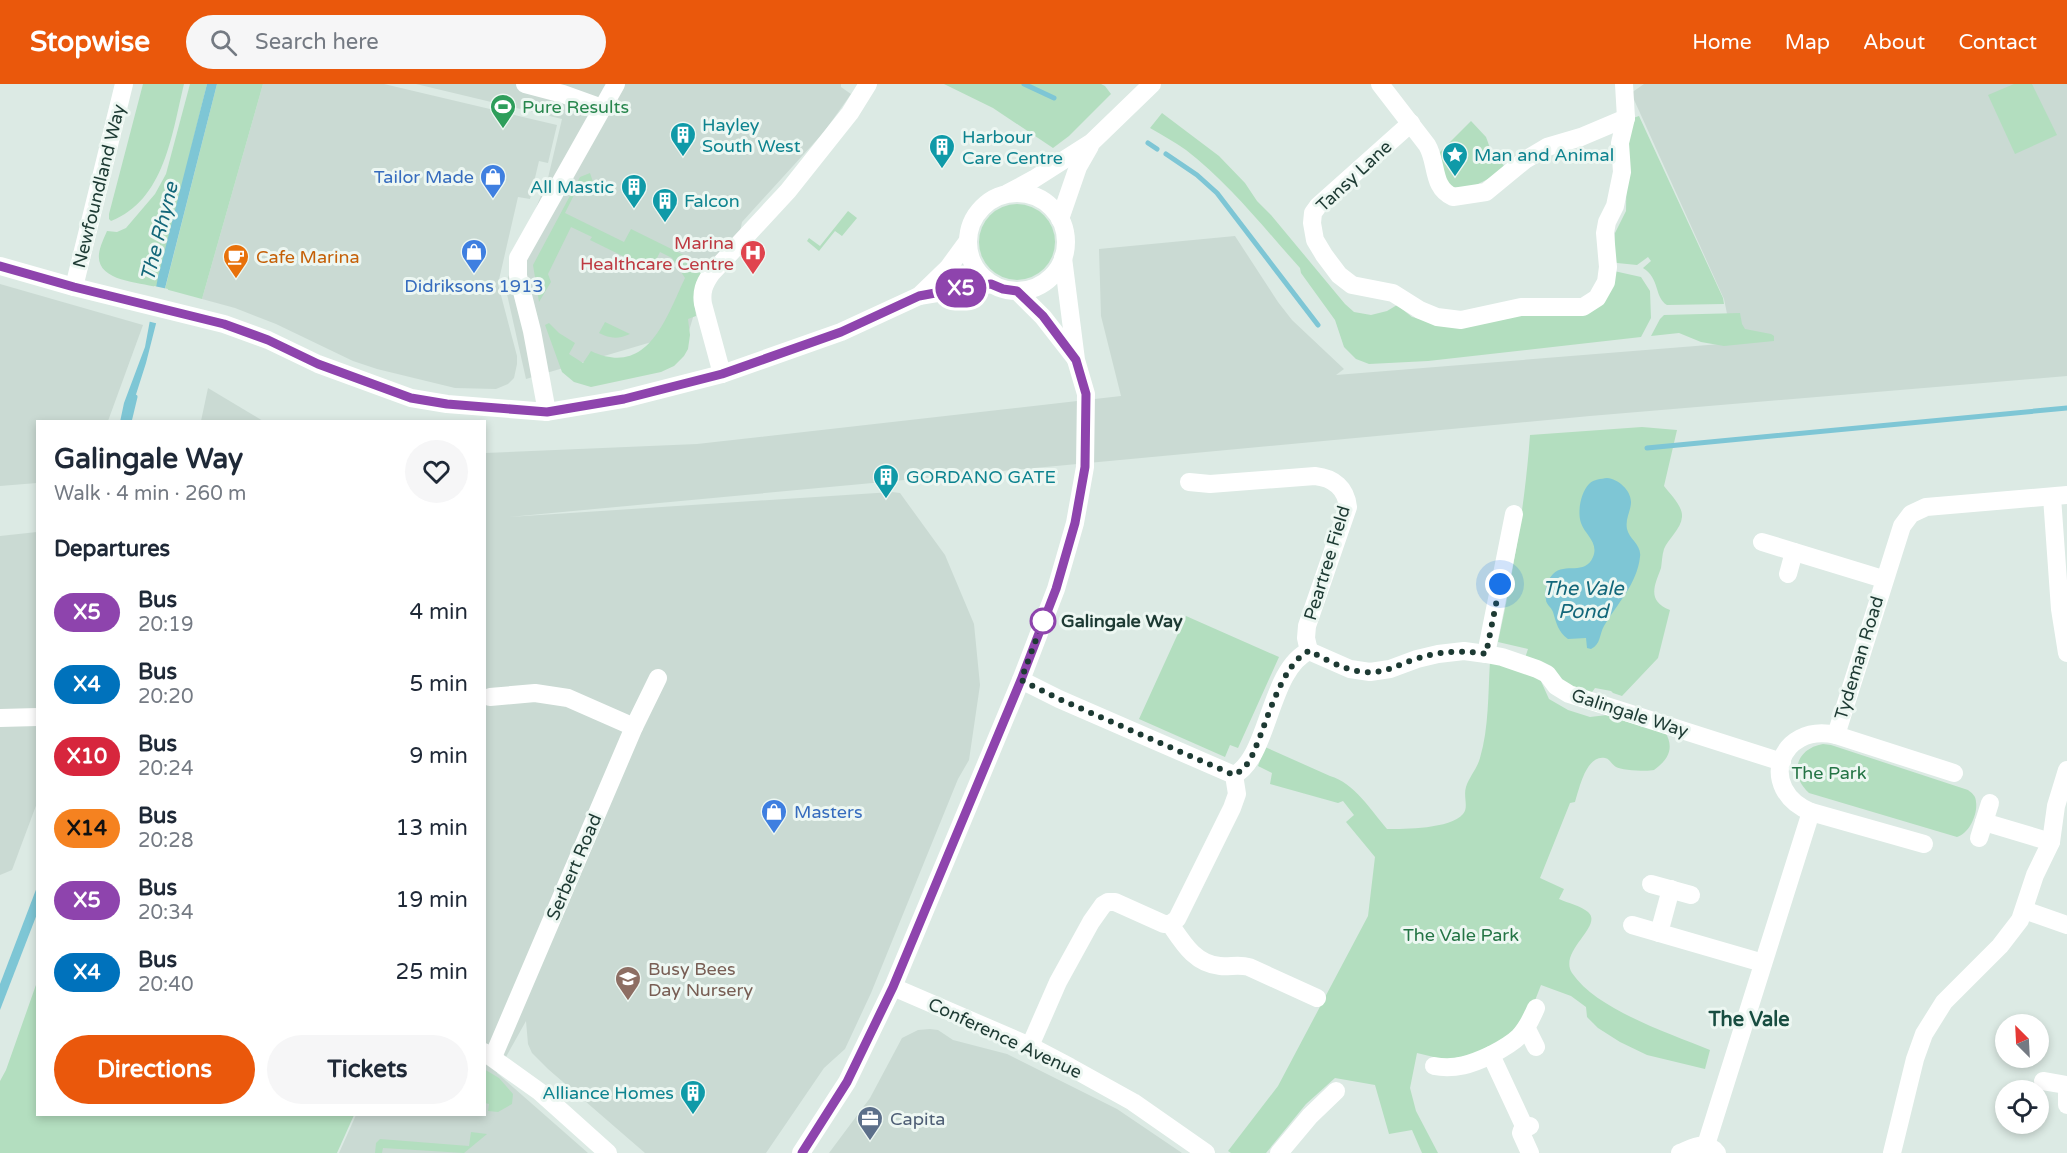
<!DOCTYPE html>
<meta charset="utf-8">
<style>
:root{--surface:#fff;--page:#f6f6f7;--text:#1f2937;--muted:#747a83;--accent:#ea580c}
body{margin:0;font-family:"Varela Round",sans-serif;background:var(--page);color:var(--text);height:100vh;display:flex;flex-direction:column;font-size:22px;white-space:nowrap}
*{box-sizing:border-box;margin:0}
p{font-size:20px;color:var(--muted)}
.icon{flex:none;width:33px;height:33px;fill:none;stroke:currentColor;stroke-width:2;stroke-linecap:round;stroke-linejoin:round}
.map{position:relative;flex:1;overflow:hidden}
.side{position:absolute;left:36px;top:336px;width:450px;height:696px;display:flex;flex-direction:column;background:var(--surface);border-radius:0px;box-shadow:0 3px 9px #0003}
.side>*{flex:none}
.badge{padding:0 12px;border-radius:20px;font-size:21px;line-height:39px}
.needle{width:39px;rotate:336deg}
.tools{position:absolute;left:1995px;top:930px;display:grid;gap:12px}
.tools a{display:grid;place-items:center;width:54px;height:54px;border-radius:50%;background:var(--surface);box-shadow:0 3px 9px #0003;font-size:30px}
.you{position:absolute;width:30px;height:30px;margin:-15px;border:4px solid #fff;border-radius:50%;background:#1a73e8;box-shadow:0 0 0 9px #1a73e833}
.map>.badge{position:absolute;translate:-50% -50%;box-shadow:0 0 0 3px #fff}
h2{padding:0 18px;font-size:22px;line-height:54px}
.round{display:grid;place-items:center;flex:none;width:63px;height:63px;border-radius:32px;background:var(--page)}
.summary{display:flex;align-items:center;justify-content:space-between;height:102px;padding:0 18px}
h1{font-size:28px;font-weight:800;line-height:45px}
.action{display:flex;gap:12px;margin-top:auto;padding:12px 18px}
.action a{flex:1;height:69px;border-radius:36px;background:var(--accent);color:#fff;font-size:24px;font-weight:800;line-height:69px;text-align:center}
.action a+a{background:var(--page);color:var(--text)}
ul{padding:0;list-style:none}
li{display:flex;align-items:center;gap:18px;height:72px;padding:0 18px}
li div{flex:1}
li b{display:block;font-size:22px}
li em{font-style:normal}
li .badge{min-width:66px;font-weight:700;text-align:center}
header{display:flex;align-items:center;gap:36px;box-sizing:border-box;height:84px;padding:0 30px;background:var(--accent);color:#fff}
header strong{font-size:28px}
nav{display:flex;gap:33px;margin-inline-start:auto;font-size:21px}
.search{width:420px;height:54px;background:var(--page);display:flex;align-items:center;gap:15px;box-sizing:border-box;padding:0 21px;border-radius:33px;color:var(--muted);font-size:22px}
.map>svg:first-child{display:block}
</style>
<header>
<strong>Stopwise</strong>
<div class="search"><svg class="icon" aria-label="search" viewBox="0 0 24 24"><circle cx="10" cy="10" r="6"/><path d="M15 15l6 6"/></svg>Search here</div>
<nav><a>Home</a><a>Map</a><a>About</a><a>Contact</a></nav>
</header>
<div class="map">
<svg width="2067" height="1069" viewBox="0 0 2067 1069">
<rect width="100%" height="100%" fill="#dceae4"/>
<g fill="#cadad3">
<path d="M263,0h121l173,41 -9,38 -9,-2 -9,38 -12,-2 -20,87 19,72v8l-3,14 -6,6 -12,5 -41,-1 -78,-19 -24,-8 -77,-37 -41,-16 -33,-9z"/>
<path d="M416,0h425v3l10,7 -27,38 -82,90 -2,10 -48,66 2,16 -5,17 -163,48 -21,-94 43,-107 14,-59z"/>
<path d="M1644,0h423v292l-477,40 -1081,101 383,-25 8,1 45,62 29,69 6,61 -11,75 -11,19 -87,214 -26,56 -21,19 -58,85h-121l-97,-84 -16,-16 -4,-9 -2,-23 -29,52 91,80h-249l17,-38 128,-1 1,-661 212,-9 424,-48 -20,-80 -2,-67 136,-13 43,66 14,18 52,49 -8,6 397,-32 -9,-44 -93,-206z"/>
<path d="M0,200l143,41 -35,96 -70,1 -1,61 -37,3z"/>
<path d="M208,304l55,33h-62z"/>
<path d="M37,448v271l-25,67 -12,5v-339z"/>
<path d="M930,945l8,1 15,10 54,14 110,55 65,44h-353l41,-55 32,-60 16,-8z"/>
</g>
<g fill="#b3debf">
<path d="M143,0h41c-12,49 -19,116 -73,137l-2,-2v-5z"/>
<path d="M190,0h17l-50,203c-19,-5 -61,-6 -58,-33 1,-8 5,-16 8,-23l10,1 9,-4 29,-34 11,-20z"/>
<path d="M217,0h46l-61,215 -37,-10z"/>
<path d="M944,0h157l4,2 6,8 -42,42 -16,12 -60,-40z"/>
<path d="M2014,0h18l25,51 -42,19 -27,-59z"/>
<path d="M1162,29l57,43 26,27 12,18 14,14 74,89 9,8 17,3 16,-4 10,-6 15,12 38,9 47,-10 77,-3 40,-42 27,6 9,14 1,27 -10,19 -213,24 -59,3 -13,-5 -12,-12 -9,-27 -34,-47 -1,-5c-36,-40 -71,-85 -114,-118 -11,-8 -24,-15 -36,-22z"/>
<path d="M1639,32l84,182 1,6 -57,1c-13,-8 -7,-27 -24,-37l8,-7 -3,-4 -11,8 -20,-2 -3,-2 1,-28 11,-22 1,-66 6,-27z"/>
<path d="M1471,37l15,16 4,11 14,18 -12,11 -22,11 -24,-1 -7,-34z"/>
<path d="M590,89l3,9 -2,3 -10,-4 -16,32 59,29 7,-13 75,37 -12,29 2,21 -8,3 2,16 -2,14 -4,7 -10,10 -13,6 -70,15 -17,-5 -12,-10 -17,-47 4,-2 10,10 16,10 -6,11 14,9 8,-12c57,27 75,-33 94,-73l-13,-20 -12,-6 -9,18 -61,-30 2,-3 -21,-10 -23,47 3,8 -12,20 -6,-37 47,-88z"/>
<circle cx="1017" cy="158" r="38"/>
<path d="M848,127l9,7 -15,18 -7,-5 -16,20 -12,-10 2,-3 11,8z"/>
<path d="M1740,229l2,11 3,5 26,5 3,2v5l-50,5 -23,-4 -22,-9 -28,3 9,-17 4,-4z"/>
<path d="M605,238l25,12c-11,5 -20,5 -31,-1z"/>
<path d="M1642,343l35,3 -13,56c6,8 19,20 18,31 -1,12 -14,22 -18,32 -2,6 -2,13 -3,19 -6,17 -15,32 9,42l-12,48 -36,38 -9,-3 -2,-2 -16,-3 -5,7 -12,-5 -53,-32 3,-9 -30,-7c15,-69 27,-137 32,-207z"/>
<path d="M1186,532l93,41 -41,91 -8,-3 -5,12 -86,-38z"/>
<path d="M1490,577l50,18 9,20 19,11 22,7 17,-2 58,17c10,16 3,28 -11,38 -7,2 -33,0 -38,-3 -5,-3 -6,-8 -11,-9 -19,-4 -26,32 -30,44l-5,1 -30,75 24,11 -5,10c9,4 22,7 29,13 16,14 -30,39 -16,61 25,37 97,60 138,77l-5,19 -58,-14 -27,-13 -22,-14 -11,-11 -1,-10 -15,-11 -30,-11 -14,36 -41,31 -40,8 -29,-7 -7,35 6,23 22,42h-16l-10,-23 -23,4 -14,-49 -40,-7 -29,26 -40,49h-35l-3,-2 50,-65 90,-170 7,-59 -29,-35 8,-7 -11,-14 -5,2 -68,-19 2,-11 -14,-7 7,-19 65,29c24,7 41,34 57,53 18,0 63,0 76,-15 6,-6 0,-18 3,-27 3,-10 11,-18 14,-29 9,-30 8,-65 10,-97z"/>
<path d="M1823,660l8,1 137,45c4,3 8,6 8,12 2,12 -7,32 -19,35l-148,-44c-20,-18 -14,-44 14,-49z"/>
<path d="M37,898l1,132 316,1 -17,38h-337v-72l6,-11z"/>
<path d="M484,985l15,9 14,16 -1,10 -14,8 -10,-1 1,-7 -4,-1z"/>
<path d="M471,1048l16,2 -23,19 -81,-5 -1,5h-7l1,-10 4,-4 89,7z"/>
</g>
<g fill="#7ec6d5">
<path d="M207,0h10l-71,279 -14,44v14l-12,1 4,-19 21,-56 13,-70z"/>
<path d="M1607,394c11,1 24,12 24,24 0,9 -6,16 -4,27 2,10 15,16 13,28 -3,27 -23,47 -36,69 -5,9 -3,18 -13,23l-4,-1 -1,-10 -18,1c-10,-7 -12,-17 -15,-27 -2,-5 -7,-8 -7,-12 -2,-10 1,-20 7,-26 12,-12 32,2 40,-17 6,-15 -8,-22 -12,-34 -4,-11 0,-31 8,-39 5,-5 12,-5 18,-6z"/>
<path d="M37,803v27l-37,96v-26z"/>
</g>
<path fill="#dceae4" d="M154,202l14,3 -9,35 -12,-3z"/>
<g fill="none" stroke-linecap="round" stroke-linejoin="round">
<g stroke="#7ec6d5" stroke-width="5">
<path d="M1024,0l30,14"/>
<path d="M1148,59l9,6"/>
<path d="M1166,70l31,21 20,18 101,132"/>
<path d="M129,338l6,-25"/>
<path d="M1647,364l420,-40"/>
</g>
<g stroke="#fff" stroke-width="18">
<path d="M525,0l38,10 39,14"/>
<path d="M1380,0l47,61c11,18 4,42 26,52l33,-5 39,-32 22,-13 34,-10 45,-19"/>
<path d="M1411,39l-93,83 -5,7 -1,10 3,17 9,15 15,20 13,10 41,8 27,17 17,7 24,3 60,-13h62l14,-9 9,-16 2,-15 -3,-34 2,-11 8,-16 7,-34 -2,-29 6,-25 -2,-34"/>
<path d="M1008,109l26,-14 58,-37 60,-58"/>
<path d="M1060,135l18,-52 12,-21"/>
<path d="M74,203l50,-203"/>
<path d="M722,290l-19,-70c-2,-12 1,-20 8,-30l77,-83 62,-78 18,-29"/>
<path d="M547,328l-15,-81 -14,-55v-18l98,-174"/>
<path d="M1189,398l21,2 105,-8c19,2 31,12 33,31l-41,119 -1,12 3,13"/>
<path d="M2052,413l8,112 7,44"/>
<path d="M1762,458l121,37"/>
<path d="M1788,490l6,-22"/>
<path d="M1309,567l41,18 20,3 20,-3 27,-10 21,-5 26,-3 22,3 16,3 35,12 10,5 9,12 13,8 213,68"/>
<path d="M1486,570l28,-140"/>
<path d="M1021,596l38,19 175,76"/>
<path d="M490,613l45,-4 33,5 66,29"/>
<path d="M0,634l38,-1"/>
<path d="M1836,651l118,38"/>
<path d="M1234,691c35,-17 35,-106 75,-124"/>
<path d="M1811,728l113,32"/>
<path d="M1984,738l67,20"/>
<path d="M1979,754l11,-35"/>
<path d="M1651,800l40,11"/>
<path d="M2024,826l43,15"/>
<path d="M1170,840c13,19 25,40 50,42 10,1 19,-2 29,1l68,31"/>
<path d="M1632,841l131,38"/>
<path d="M1659,849l12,-44"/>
<path d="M893,903l137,59 40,21 63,35 73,51"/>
<path d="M1527,945l9,18"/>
<path d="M1030,962l28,-64 33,-60 12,-17 5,-3h7l49,22h6l7,-5 55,-111 5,-14 -3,-19"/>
<path d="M484,968l56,40 68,61"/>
<path d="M493,973l141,-330 24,-49"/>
<path d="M1434,982c21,4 38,-2 57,-11"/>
<path d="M2043,997l24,4"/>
<path d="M2067,1010v11"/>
<path d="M1525,1044l-34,-73c26,-14 33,-19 45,-47"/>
<path d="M1706,1061l105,-333c-54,-22 -33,-90 25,-77l66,-209 9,-12 15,-7 141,-12"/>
<path d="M1279,1069l31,-37 26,-25"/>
<path d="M1530,1069l-9,-20 1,-3 8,-4"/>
<path d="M1680,1069c13,-5 26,-14 37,0"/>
<path d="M1892,1069l23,-94 9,-25 20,-32 56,-56 20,-26 15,-45 16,-33 5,-36 11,-36"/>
</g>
<g stroke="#fff" stroke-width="18">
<circle cx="1017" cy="158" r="49"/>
<path d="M0,182l74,21 150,37 44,16 50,24 93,34 36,6 100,8 77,-13 98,-25 119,-42 78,-36 72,-12"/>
<path d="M1017,207l26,26 32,41"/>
<path d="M919,212l29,-28 19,-26"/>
<path d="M801,1069l46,-71 46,-95 128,-307 35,-91 19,-66 10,-56 1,-73 -10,-34 -13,-102"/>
</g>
</g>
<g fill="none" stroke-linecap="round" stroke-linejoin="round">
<defs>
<path id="line" d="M0,182l74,21 150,37 44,16 50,24 93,34 36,6 100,8 77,-13 98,-25 119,-42 78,-36 27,-5 45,-7 12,5 14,2 26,25 33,44 10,34 -1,73 -10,56 -19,66 -35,91 -128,307 -46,95 -45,71"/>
</defs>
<use href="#line" stroke="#fff" stroke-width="14"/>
<use href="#line" stroke="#8e44ad" stroke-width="9"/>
<path stroke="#1d3a33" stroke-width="6" stroke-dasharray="0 10.8" d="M1043,537l-22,59 38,19 175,76 8,-5 7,-8c16,-30 30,-97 60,-111 17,8 36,20 56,21 18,2 32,-7 48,-12 25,-9 48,-10 73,-6l14,-70"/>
</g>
<defs>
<symbol id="stadium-pin" viewBox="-11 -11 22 30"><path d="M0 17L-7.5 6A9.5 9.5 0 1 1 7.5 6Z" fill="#2e9e5b" stroke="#edf7f2"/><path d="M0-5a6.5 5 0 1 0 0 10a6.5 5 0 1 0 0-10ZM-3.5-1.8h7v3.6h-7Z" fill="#fff"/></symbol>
<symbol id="building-pin" viewBox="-11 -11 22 30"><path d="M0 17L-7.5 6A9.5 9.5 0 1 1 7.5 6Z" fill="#0f9aa8" stroke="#edf7f2"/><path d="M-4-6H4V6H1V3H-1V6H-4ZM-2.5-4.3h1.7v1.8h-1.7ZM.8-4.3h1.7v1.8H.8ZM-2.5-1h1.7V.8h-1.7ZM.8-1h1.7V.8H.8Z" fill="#fff"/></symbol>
<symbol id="sight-pin" viewBox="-11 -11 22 30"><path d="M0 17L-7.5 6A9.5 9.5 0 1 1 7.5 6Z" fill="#0f9aa8" stroke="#edf7f2"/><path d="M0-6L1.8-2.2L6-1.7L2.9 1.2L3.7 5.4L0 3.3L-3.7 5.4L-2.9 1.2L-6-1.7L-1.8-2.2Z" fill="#fff"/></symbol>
<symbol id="shop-pin" viewBox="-11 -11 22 30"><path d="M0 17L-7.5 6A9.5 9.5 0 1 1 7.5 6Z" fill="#3f7fe0" stroke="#edf7f2"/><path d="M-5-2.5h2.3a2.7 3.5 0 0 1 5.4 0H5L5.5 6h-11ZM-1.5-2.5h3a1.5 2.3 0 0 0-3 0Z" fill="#fff"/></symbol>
<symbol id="hospital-pin" viewBox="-11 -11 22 30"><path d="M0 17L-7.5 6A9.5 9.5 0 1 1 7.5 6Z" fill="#e0444e" stroke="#edf7f2"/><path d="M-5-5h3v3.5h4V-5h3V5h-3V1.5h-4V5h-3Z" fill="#fff"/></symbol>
<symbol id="cafe-pin" viewBox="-11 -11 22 30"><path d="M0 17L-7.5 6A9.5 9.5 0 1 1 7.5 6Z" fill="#e8710a" stroke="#edf7f2"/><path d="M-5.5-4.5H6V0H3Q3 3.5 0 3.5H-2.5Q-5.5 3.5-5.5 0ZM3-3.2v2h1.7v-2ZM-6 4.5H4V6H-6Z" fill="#fff"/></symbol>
<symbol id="school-pin" viewBox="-11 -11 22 30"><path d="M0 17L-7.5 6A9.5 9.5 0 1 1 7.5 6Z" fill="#8d6e63" stroke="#edf7f2"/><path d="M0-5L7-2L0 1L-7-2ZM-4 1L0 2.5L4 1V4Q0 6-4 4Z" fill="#fff"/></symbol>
<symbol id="office-pin" viewBox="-11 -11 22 30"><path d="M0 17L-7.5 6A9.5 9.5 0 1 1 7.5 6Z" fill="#5c6f8a" stroke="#edf7f2"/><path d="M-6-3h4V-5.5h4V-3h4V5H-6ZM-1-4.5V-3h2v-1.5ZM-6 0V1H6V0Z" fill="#fff"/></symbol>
</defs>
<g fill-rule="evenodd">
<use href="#stadium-pin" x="488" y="8" width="30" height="40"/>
<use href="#building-pin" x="668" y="36" width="30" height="40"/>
<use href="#building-pin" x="927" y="48" width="30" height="40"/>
<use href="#sight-pin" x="1440" y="56" width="30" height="40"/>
<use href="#shop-pin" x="478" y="78" width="30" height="40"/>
<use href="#building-pin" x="619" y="88" width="30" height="40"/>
<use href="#building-pin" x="650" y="102" width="30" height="40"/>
<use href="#shop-pin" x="459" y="153" width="30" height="40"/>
<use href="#hospital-pin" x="738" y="154" width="30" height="40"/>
<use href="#cafe-pin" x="221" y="158" width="30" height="40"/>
<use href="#building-pin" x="871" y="378" width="30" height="40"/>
<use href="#shop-pin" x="759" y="713" width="30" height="40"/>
<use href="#school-pin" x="613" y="880" width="30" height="40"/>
<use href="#building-pin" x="678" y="994" width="30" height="40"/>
<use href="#office-pin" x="855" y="1020" width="30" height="40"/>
</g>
<circle fill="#fff" stroke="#8e44ad" stroke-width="3" cx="1043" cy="537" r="12"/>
<g text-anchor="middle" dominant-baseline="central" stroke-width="6" stroke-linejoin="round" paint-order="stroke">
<g font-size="18" fill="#27864d" stroke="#edf7f2" text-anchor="start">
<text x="522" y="23">Pure Results</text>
</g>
<g font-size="18" fill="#0d838f" stroke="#edf7f2" text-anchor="start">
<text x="702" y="41">Hayley<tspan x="702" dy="21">South West</tspan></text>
<text x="962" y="53">Harbour<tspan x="962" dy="21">Care Centre</tspan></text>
<text x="1474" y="71">Man and Animal</text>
<text x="614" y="103" text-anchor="end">All Mastic</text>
<text x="684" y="117">Falcon</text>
<text x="906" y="393">GORDANO GATE</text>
<text x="674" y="1009" text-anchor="end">Alliance Homes</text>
</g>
<g font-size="18" fill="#1d3a33" stroke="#edf7f2">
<text transform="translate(1354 92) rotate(-43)">Tansy Lane</text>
<text transform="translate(99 102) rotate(-76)">Newfoundland Way</text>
<text transform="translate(1327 479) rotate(-73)">Peartree Field</text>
<text transform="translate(1859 574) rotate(-73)">Tydeman Road</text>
<text transform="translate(1630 629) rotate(18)">Galingale Way</text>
<text transform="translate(574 783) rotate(-67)">Serbert Road</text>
<text transform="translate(1005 954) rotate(25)">Conference Avenue</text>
</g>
<g font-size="18" fill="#366cbe" stroke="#edf7f2" text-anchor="end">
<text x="474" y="93">Tailor Made</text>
<text x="474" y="202" text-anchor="middle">Didriksons 1913</text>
<text x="794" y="728" text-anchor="start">Masters</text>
</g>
<g font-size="18" fill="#be3a42" stroke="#edf7f2" text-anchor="end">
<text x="734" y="159">Marina<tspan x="734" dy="21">Healthcare Centre</tspan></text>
</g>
<g font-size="18" fill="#c56008" stroke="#edf7f2" text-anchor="start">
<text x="256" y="173">Cafe Marina</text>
</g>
<g font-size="18" font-weight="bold" fill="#1d3a33" stroke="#edf7f2" text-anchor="start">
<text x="1061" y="537">Galingale Way</text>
</g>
<g font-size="18" fill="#247445" stroke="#edf7f2">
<text x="1829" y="689">The Park</text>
<text x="1461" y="851">The Vale Park</text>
</g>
<g font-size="18" fill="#785e54" stroke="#edf7f2" text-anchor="start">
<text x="648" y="885">Busy Bees<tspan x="648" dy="21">Day Nursery</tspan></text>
</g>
<g font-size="18" fill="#4e5e75" stroke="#edf7f2" text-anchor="start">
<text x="890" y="1035">Capita</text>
</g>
<g font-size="20" font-style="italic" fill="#13677a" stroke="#edf7f2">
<text transform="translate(160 148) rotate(-76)">The Rhyne</text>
<text x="1583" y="505">The Vale<tspan x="1583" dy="23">Pond</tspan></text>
</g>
<g font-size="20" font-weight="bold" fill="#184d41" stroke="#edf7f2">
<text x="1749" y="936">The Vale</text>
</g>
</g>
</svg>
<div class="tools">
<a><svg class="needle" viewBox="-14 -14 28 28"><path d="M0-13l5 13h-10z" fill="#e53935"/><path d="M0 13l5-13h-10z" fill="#747a83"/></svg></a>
<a><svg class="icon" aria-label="locate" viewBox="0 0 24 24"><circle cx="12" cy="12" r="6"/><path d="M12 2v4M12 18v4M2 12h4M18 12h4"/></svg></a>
</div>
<div class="you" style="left:1500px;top:500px"></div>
<b class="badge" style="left:961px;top:204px;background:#8e44ad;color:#fff">X5</b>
<section class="side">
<div class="summary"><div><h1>Galingale Way</h1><p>Walk · 4 min · 260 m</p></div><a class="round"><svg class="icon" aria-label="heart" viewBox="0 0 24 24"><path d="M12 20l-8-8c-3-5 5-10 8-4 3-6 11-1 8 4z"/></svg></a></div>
<h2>Departures</h2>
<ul>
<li><span class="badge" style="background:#8e44ad;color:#fff">X5</span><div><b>Bus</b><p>20:19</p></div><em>4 min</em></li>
<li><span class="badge" style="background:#0072bc;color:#fff">X4</span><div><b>Bus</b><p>20:20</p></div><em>5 min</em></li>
<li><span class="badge" style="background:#d7263d;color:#fff">X10</span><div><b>Bus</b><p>20:24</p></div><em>9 min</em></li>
<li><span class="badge" style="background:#f58220;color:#111">X14</span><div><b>Bus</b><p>20:28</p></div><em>13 min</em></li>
<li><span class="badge" style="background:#8e44ad;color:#fff">X5</span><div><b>Bus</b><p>20:34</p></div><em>19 min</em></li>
<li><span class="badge" style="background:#0072bc;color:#fff">X4</span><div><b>Bus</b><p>20:40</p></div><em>25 min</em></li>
</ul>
<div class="action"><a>Directions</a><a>Tickets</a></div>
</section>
</div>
